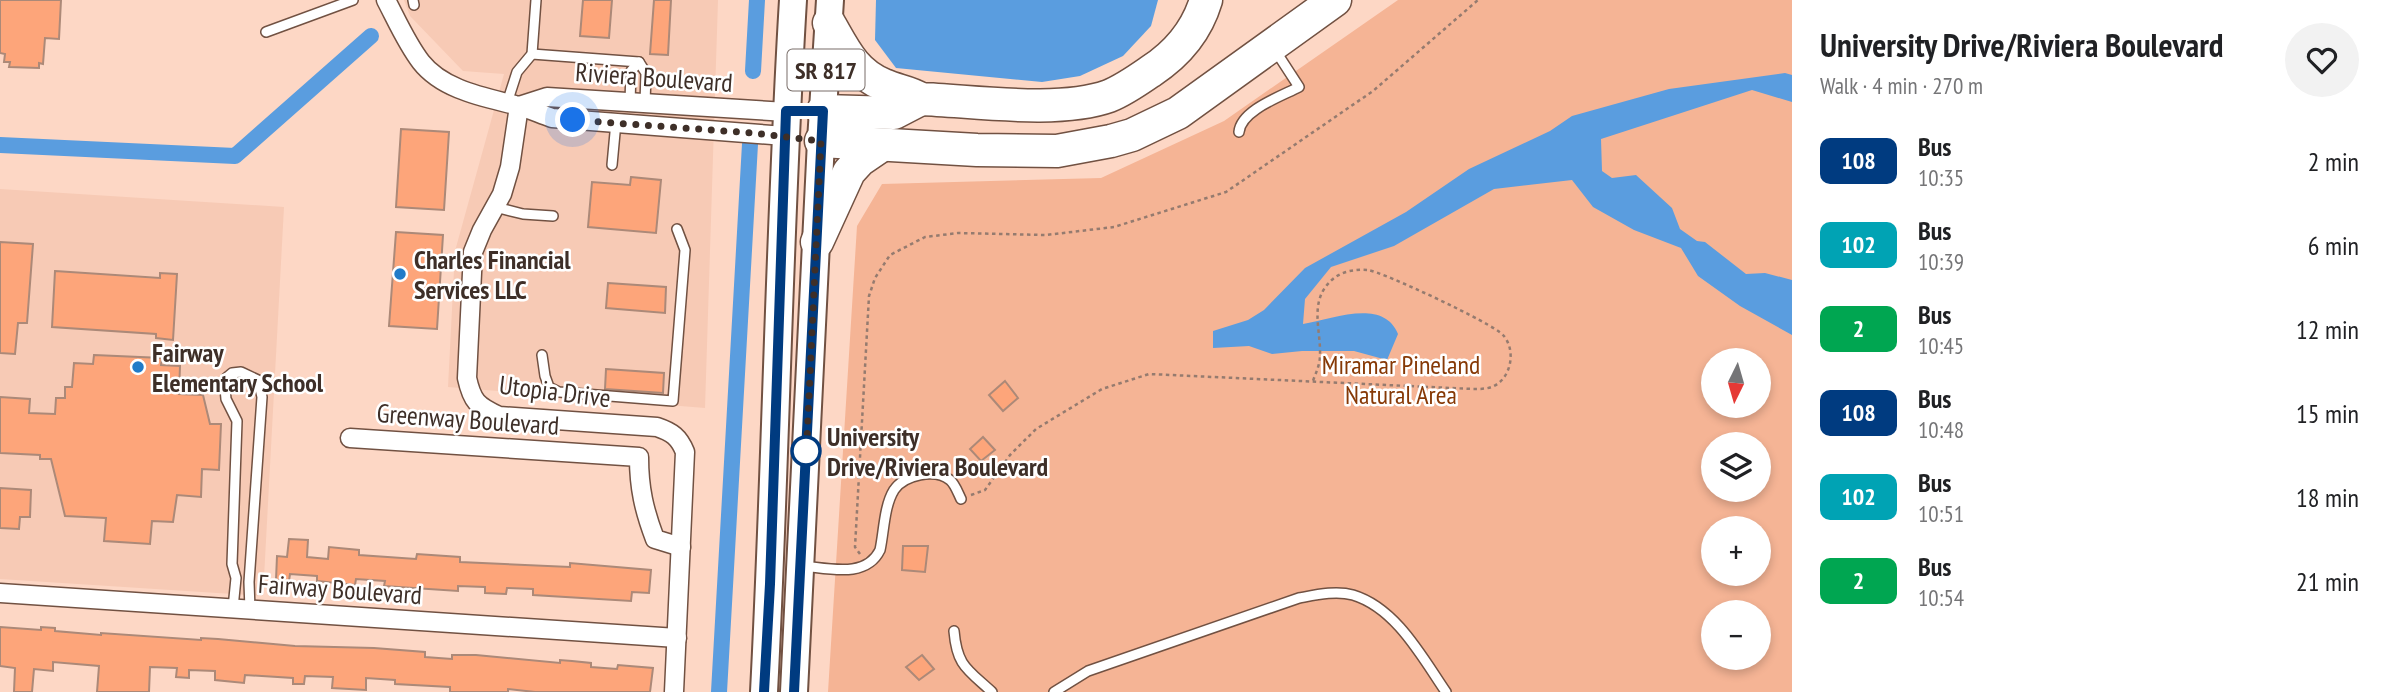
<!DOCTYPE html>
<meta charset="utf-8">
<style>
:root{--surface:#fff;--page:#f2f2f2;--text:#202124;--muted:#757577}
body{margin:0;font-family:"PT Sans Narrow",sans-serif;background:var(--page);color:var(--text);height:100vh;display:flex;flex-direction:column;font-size:26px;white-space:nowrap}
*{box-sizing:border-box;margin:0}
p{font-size:23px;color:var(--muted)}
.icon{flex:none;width:38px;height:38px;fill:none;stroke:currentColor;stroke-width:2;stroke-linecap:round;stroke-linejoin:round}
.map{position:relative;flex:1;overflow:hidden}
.details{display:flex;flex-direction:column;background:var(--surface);width:595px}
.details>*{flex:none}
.badge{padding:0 14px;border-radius:10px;font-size:24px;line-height:46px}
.needle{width:46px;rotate:185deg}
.buttons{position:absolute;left:1701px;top:348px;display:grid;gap:14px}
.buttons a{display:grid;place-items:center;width:70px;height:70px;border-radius:50%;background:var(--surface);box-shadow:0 4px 10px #0003;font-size:35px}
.you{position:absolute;width:35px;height:35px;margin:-18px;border:5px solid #fff;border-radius:50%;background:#1a73e8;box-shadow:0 0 0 10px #1a73e833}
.map>.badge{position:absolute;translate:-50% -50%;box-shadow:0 0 0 4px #fff}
.round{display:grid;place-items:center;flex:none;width:74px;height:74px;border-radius:37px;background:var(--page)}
.head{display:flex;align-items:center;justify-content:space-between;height:119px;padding:0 28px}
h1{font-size:33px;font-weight:700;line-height:52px}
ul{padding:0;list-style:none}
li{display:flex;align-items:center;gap:21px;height:84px;padding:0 28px}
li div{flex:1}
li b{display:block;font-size:26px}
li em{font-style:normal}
li .badge{min-width:77px;font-weight:700;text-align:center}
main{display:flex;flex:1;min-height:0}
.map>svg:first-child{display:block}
</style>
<main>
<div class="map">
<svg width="1792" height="692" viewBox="0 0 1792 692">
<rect width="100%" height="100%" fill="#fdd7c5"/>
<g fill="#f7cab5">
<path d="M404,0h314l-13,408 -257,-21 7,-136 49,-177 -41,-3 -53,-55z"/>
<path d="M0,189l284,18 -21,389 -263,-17z"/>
</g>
<path fill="#f5b495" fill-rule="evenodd" d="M1398,0h394v692h-964l29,-466 25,-42 219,-6 123,-57zM1713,360h46v46h-46zM1713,444h46v46h-46zM1713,528h46v46h-46zM1713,612h46v46h-46z"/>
<g fill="#5a9ddf">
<path d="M876,0h282l-7,26 -28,30 -43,20 -38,6 -146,-14 -21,-28z"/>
<path d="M1785,73l7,2v27l-40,-12 -151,49 1,32 10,7 24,-3 36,33 8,21 17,12 8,1 41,32 19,-1 27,7v55l-52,-29 -42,-30 -17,-28 -47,-18 -41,-23 -21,-27 -78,9 -100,57 -63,21 -26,32 -2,25c28,-4 80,-27 95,10l-11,26 -33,-9h-52l-30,3 -23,-8 -36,2v-17l35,-11 16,-10 41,-42 101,-56 63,-43 81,-38 22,-15 97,-27z"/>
</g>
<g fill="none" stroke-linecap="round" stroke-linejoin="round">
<g stroke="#5a9ddf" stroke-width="16">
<path d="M753,71l4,-71"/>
<path d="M0,145l235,11 136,-120"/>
<path d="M719,692l31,-548"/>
</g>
</g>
<g fill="#fda57a" stroke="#ac8978" stroke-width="2">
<path d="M0,0h61l-2,39 -14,-1 -2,26 -4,-1v5l-30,-1 1,-5h-6l1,-8 -5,-1z"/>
<path d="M583,0h29l-3,38 -29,-2z"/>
<path d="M654,0h17l-3,55 -18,-1z"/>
<path d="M401,129l48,3 -5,78 -48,-3z"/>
<path d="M631,177l30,3 -5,53 -68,-6 4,-45 38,3z"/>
<path d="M396,232l47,3 -6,94 -48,-3z"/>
<path d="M0,242l33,2 -6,79h-9l-3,31 -15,-1z"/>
<path d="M55,271l105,7v-5l17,1 -4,66 -17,-2v-4l-104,-7z"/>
<path d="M608,283l58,4 -1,26 -59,-5z"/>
<path d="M94,355l68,3 -1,7 19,1 -1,28 24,1 7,29h11l-2,46 -17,-1 -1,28 -24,-2 -4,27 -21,-1 -2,23 -46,-3 2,-23 -41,-2 -14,-57h-11v-4l-40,-2v-56l30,2 -1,14 26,1 1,-16h9v-11h7l2,-24 19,1z"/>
<path d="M606,369l58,4 -1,20 -58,-4z"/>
<path d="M1005,381l13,17 -15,13 -14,-16z"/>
<path d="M983,437l12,13 -14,11 -11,-12z"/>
<path d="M0,488l31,2 -1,27h-10l-1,12 -19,-1z"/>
<path d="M289,539l19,1 -1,17 21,2 1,-12 30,3v5l57,4 1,-5 43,3v5l110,5v-4l81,7 -2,23 -17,-1 -1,9 -98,-6v-6l-26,-1 -1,6 -21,-1v-6l-27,-1v5l-74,-5 1,-5 -29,-2 -1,6 -38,-4v-5l-27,-2 -1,7 -13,-1 1,-24 10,1z"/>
<path d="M903,546h25l-3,26 -23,-2z"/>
<path d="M0,627l41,3v-3l14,1v3l46,4v-2l100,7v-2l17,1 77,7 79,2 51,4v5l27,2v-4h24l84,8v-3l12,1 19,2v4l26,2 1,-4 35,3 -3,24h-115l-27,-3v3h-58v-5l-55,-3v-4l-29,-2v12l-34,-2 1,-11 -28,-1 -1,8h-11v-6l-48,-3 -1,8 -29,-3v-9l-26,-1v8l-13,-1 1,-9 -27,-1 -1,25h-52l2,-26 -46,-4v9l-19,-2 -2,23h-18l1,-24 -15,-2z"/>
<path d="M922,655l12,14 -15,11 -13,-13z"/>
</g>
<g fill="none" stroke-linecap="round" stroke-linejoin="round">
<defs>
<g id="service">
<path d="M413,0l1,5"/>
<path d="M266,32l87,-32"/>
<path d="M532,54l107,8"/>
<path d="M630,102l1,-31 8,-9 7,11 -1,30"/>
<path d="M507,103l10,-31 15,-18 4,-54"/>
<path d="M1239,132c2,-22 43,-36 60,-45l-24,-37"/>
<path d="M612,165l4,-43"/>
<path d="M495,207l28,7 30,2"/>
<path d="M542,355l3,21 4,11 10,5 114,9 12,-151 -8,-21"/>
<path d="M802,566c26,2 64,13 78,-16 4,-18 4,-44 14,-60 10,-15 41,-22 56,-10 5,4 8,13 11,19"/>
<path d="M233,608l3,-30 -4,-14 5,-143 -11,-22 -1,-11 1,-10 6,-5 9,-1 17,8 4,17 -13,185 1,28"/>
<path d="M954,631c3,35 13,38 38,61"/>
<path d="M1054,692l34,-21 211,-73c16,-3 37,-8 54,-3 43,13 69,62 93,97"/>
</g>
<g id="minor">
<path d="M386,0c11,21 21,44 35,62 22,28 63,35 94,43 13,3 25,9 37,13l233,18"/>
<path d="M519,106l-9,61 -8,27 -20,36 -9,22 -6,126c5,23 10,28 32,38l158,11c15,5 22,10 28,25l-11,240"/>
<path d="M519,106l28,-9 240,15"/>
<path d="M350,438l289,19c0,31 5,53 16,82l26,8"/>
<path d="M0,593l677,45"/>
</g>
<g id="primary">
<path d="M764,692c12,-231 15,-462 29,-692"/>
<path d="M794,692l27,-551 9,-141"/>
</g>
<g id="motorway">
<path d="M829,23c15,26 25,50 55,62 13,6 23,6 37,14 53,2 138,15 188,-3 15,-6 29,-16 42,-25 26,-17 46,-41 55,-71"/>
<path d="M823,111l71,2 27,-14"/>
<path d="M821,141l156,9 80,1 54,-10 21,-6 46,-22 157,-113"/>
<path d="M817,242l32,-70 11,-12 22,-15"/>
</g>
</defs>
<use href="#service" stroke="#715142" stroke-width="12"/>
<use href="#minor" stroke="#715142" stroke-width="21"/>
<use href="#primary" stroke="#715142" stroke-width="30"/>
<use href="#motorway" stroke="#715142" stroke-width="35"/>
<g stroke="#957b6f" stroke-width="2.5" stroke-dasharray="3.5 3.5" stroke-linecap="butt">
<path d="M971,495l14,-5 25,-35 26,-26 66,-40 47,-15 324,15c7,0 15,0 21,-3 18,-9 22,-37 9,-51 -9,-11 -120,-63 -135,-65 -12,-1 -26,1 -35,9 -25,21 -12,50 -13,76 0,10 -4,17 -7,26"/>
<path d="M860,554l-5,-7 14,-251 6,-18 15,-23 35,-18 33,-4 88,2 68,-8 112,-35 147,-101 105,-91"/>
</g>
<use href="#service" stroke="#fff" stroke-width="9"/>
<use href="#minor" stroke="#fff" stroke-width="18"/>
<use href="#primary" stroke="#fff" stroke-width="26"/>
<use href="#motorway" stroke="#fff" stroke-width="32"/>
</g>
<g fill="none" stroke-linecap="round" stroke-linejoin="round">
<defs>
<path id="line" d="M764,692l6,-108 16,-473h37l-29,581"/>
</defs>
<use href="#line" stroke="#fff" stroke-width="16"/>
<use href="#line" stroke="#003b80" stroke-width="10"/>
<path stroke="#3e2f28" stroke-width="7" stroke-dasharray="0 12.6" d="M573,120l180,13 68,8 -15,320v-10"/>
</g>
<g fill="#217bc8" stroke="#fff" stroke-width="2.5">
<circle cx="400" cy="274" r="7"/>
<circle cx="138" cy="367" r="7"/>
</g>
<circle fill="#fff" stroke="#003b80" stroke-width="3.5" cx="806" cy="451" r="14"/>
<g text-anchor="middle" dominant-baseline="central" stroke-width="5" stroke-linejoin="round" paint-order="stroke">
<rect fill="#fff" stroke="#786d68" stroke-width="2" x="787.5" y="49.5" width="77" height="41" rx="5"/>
<g font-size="24" font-weight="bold" fill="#3e2f28">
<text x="826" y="70">SR 817</text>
</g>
<g font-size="26" fill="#3e2f28" stroke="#fff">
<text transform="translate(654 77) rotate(4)">Riviera Boulevard</text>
<text transform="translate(555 391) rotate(7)">Utopia Drive</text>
<text transform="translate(468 419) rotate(4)">Greenway Boulevard</text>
<text transform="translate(340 589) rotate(4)">Fairway Boulevard</text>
</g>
<g font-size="26" font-weight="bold" fill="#3e2f28" stroke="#fff" text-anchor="start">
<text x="414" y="259">Charles Financial<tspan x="414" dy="30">Services LLC</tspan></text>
<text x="152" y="352">Fairway<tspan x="152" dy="30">Elementary School</tspan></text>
</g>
<g font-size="26" fill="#863906" stroke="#fff">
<text x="1401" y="364">Miramar Pineland<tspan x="1401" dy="30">Natural Area</tspan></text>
</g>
<g font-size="26" font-weight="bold" fill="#3e2f28" stroke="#fff" text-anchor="start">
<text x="827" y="436">University<tspan x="827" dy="30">Drive/Riviera Boulevard</tspan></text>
</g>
</g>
</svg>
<div class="buttons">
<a><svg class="needle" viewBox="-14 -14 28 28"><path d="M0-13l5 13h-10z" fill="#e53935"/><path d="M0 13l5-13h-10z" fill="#757577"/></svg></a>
<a><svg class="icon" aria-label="layers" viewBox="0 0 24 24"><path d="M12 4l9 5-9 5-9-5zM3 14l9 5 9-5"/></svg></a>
<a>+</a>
<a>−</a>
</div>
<div class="you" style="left:573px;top:120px"></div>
</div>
<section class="details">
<div class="head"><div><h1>University Drive/Riviera Boulevard</h1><p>Walk · 4 min · 270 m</p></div><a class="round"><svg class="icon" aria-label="heart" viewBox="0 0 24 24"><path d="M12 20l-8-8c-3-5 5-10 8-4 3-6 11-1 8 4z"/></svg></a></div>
<ul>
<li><span class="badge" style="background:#003b80;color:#fff">108</span><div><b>Bus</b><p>10:35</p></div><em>2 min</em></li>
<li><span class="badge" style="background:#00a3b4;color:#fff">102</span><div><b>Bus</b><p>10:39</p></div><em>6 min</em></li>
<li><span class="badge" style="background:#00a651;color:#fff">2</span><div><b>Bus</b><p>10:45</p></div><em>12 min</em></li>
<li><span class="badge" style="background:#003b80;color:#fff">108</span><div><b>Bus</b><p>10:48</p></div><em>15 min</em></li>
<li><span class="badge" style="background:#00a3b4;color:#fff">102</span><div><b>Bus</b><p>10:51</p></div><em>18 min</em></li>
<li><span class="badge" style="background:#00a651;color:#fff">2</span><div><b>Bus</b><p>10:54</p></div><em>21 min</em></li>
</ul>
</section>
</main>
